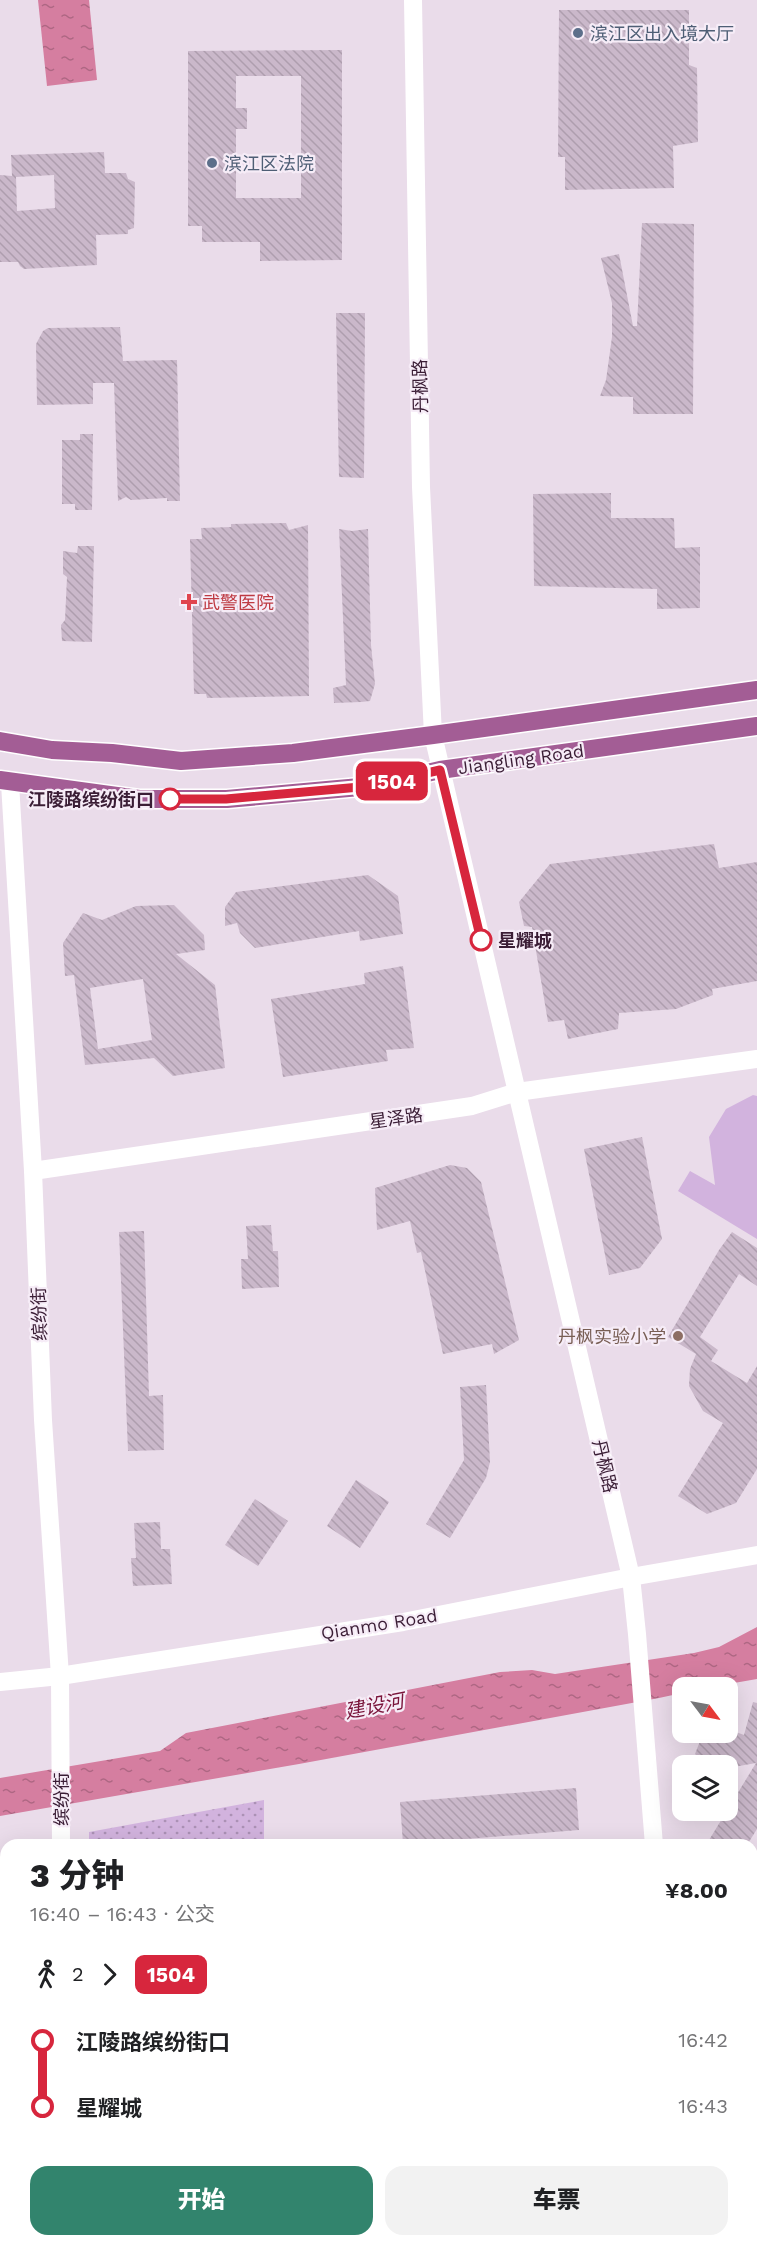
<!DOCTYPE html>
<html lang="zh">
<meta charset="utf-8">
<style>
:root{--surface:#fff;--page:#f2f2f2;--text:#202124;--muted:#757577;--accent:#32846d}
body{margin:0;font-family:"Work Sans","Noto Sans SC",sans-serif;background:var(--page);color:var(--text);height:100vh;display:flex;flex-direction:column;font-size:22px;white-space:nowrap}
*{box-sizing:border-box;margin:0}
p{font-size:20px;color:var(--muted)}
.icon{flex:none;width:33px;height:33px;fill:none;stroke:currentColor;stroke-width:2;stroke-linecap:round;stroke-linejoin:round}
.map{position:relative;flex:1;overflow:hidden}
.details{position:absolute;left:0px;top:1839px;width:758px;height:408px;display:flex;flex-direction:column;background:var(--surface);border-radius:18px 18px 0 0;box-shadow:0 6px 24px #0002}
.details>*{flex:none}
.badge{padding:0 12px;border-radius:9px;font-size:21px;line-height:39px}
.needle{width:39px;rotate:122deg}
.fabs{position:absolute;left:672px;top:1677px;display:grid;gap:12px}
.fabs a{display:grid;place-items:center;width:66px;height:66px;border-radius:12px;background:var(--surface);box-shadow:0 6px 24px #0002;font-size:30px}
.map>.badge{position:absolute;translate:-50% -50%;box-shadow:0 0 0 3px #fff}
.legs{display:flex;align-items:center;gap:9px;height:66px;padding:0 30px;font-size:20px}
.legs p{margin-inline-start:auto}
.overview{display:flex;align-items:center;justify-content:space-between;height:102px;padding:0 30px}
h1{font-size:33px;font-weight:800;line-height:45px}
.primary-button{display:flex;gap:12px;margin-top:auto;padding:12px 30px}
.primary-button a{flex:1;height:69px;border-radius:18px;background:var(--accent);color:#fff;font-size:24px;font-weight:800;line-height:69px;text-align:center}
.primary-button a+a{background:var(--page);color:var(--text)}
ul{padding:0 30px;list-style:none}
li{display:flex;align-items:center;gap:21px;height:66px;font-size:22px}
li i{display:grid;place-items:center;width:9px;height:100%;margin:0 8px;background:currentColor}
li i::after{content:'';width:15px;height:15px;margin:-8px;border:4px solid;border-radius:50%;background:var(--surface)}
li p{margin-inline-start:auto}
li:first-child i{background:linear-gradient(#0000 50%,currentColor 0)}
li:last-child i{background:linear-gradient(currentColor 50%,#0000 0)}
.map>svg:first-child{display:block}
</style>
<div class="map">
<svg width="757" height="2247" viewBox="0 0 757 2247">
<defs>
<pattern id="grass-dots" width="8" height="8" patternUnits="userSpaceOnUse" patternTransform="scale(1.5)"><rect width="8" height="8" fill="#d2b3de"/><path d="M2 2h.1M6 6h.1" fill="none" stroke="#ab91b5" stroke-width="1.8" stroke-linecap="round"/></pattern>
<pattern id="water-ripples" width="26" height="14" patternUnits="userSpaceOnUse" patternTransform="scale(1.5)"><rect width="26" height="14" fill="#d57ea0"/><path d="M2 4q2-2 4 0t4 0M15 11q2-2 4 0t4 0" fill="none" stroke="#ae6783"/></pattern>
<pattern id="building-back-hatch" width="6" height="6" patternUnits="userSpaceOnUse" patternTransform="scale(1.5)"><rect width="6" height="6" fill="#cab8ca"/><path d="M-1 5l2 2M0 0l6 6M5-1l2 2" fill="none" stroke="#ae9eae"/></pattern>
</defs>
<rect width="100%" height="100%" fill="#eadcea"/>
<path fill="url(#grass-dots)" d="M264,1800v45h-175v-13z"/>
<path fill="#d2b3de" d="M753,1095l4,1v143l-79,-48 12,-20 25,14 -6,-48 17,-28z"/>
<g fill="url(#water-ripples)">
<path d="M38,0h51l8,80 -50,6z"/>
<path d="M757,1627v52l-46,8 -29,1v5l-23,5 -360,66 -299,52v-38l160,-27 26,-18 314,-61 32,-2 23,4 139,-21 25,-6z"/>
</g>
<g fill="url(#building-back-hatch)" fill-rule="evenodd">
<path d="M559,10h130v55l8,3 1,74 -25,4 1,42 -109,2v-33h-7z"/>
<path d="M342,50v210l-82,1v-19h-58v-16h-14v-175zM236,76h65v122h-65v-69h11v-21h-11z"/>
<path d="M104,152l1,21h21l2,6 7,3 -1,46 -6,2v4l-32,1 1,30 -73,4 -4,-3 -2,-4h-18v-87l12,1 -1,-21zM54,175l1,33 -38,3 -1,-34z"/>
<path d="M642,223l52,1 -1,190h-60v-17l-33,-1 6,-16 6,-43v-34l-11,-45 18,-4 14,72h4z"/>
<path d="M336,313h29l-1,165 -25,-1z"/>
<path d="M120,327l3,34 54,-1 3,141h-13v-3l-36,2 -5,-3 -8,4 -4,-118h-21v21l-56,1 -1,-61 7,-13 5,-3z"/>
<path d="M80,434h13l-1,76h-17v-6h-13v-64h18z"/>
<path d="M611,493v25h63l1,30 25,-1v61l-43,1v-20l-123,-3 -1,-92z"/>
<path d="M286,523l3,7 19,-5 1,171 -102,2 -1,-4h-12l-4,-155h12l-1,-11 30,-1v-3z"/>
<path d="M339,529l13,2 16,-2 3,116 4,39 -5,17 -9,1 -27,1 -1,-15 13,-3z"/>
<path d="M78,546h16l-2,96 -30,-1 -1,-16 4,-5 2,-43 -4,-3v-23l14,2z"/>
<path d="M714,844l5,24 38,-6v119l-45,8 1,6 -37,14 -57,4 -1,16 -50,10 -4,-19 -16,2 -16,-95 -8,-1 -5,-24 31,-38z"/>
<path d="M368,875l30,21 5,38 -43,7 -1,-10 -104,17 -15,-15 -3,-10 -12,3v-19l11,-15z"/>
<path d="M174,905l30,30 1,15 -29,4 39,31 10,83 -52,8 -19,-18 -69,7 -11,-90 -9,1 -2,-33 20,-30 19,7 34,-14zM143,979l9,61 -54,9 -8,-61z"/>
<path d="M403,966l11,82 -28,2 2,11 -105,16 -12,-78 94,-15 -1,-11z"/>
<path d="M642,1137l20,102 -22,29 -31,7 -25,-126z"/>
<path d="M450,1165l17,3 14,14 38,158 -25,14 -2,-10 -49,10 -22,-102 -4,1 -7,-32 -33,9 -2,-42z"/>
<path d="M271,1225l2,26h5l1,36 -37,2 -1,-30h7l-2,-33z"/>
<path d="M144,1231l5,165 14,-1 1,55 -36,1 -9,-219z"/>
<path d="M732,1232l25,16v38l-18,-12 -39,63 18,13 -7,11 36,22 10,-17v103l-21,34 -29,11 -29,-18 45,-73 -20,-12 -14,-25 1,-17 6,-15 -28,-17 51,-87z"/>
<path d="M486,1385l4,77 -4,16 -36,60 -24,-14 38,-64 -4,-73z"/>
<path d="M356,1480l33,22 -29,46 -33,-22z"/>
<path d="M255,1499l33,22 -30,45 -33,-21z"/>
<path d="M160,1522l1,27h9l2,35 -39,2 -2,-28h5l-2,-35z"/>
<path d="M753,1702l4,1v126l-10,16h-41l50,-82 -28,5v-2h-21l-12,-12 7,-18 7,-4h19v-3l16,6z"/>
<path d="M576,1788l3,42 -176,14 -3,-42z"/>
</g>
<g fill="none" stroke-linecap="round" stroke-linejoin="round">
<defs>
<g id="major">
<path d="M0,741l52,9 60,3 69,8 112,-8 140,-18 324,-45"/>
<path d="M0,780l139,19h88l144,-13 69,-16 317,-44"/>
</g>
</defs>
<use href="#major" stroke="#fff" stroke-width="21"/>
<g stroke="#fff" stroke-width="18">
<path d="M413,0l8,487 12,248 198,842 6,57 17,211"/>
<path d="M10,783l23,388 10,249 17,256 1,169"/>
<path d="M33,1171l439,-65 45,-14 240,-33"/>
<path d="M0,1682l60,-6 343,-54 228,-45 126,-22"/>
<path d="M752,2185l5,-2"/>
<path d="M685,2241l1,6"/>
<path d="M53,2247l1,-6"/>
<path d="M141,2247l89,-6"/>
</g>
<use href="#major" stroke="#a35d95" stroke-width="18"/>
</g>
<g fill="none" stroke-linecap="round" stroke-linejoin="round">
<defs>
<path id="line-1" d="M170,799h56l145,-13 69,-16 41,170"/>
</defs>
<use href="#line-1" stroke="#fff" stroke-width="14"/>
<use href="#line-1" stroke="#d7263d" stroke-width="9"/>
</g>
<g fill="#5c6f8a" stroke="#f6ecf7" stroke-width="2">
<circle cx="578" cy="33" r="6"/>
<circle cx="212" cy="163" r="6"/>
</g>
<path fill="#e0444e" stroke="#f6ecf7" stroke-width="2" d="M186 593h6v6h6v6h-6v6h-6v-6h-6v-6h6z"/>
<g fill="#fff" stroke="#d7263d" stroke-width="3">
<circle cx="170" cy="799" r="10"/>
<circle cx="481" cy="940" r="10"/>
</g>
<circle fill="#8d6e63" stroke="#f6ecf7" stroke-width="2" cx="678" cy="1336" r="6"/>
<g text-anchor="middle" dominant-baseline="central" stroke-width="4.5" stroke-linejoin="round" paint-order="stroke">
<g font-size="18" fill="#4e5e75" stroke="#f6ecf7" text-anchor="start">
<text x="590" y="33">滨江区出入境大厅</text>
<text x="224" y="163">滨江区法院</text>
</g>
<g font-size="18" fill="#3a1d35" stroke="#f6ecf7">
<text transform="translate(420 386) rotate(-91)">丹枫路</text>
<text transform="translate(521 759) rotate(-8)">Jiangling Road</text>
<text transform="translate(396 1118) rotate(-8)">星泽路</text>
<text transform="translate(39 1314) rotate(-92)">缤纷街</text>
<text transform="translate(605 1466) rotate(77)">丹枫路</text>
<text transform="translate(379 1624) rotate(-9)">Qianmo Road</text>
<text transform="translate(61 1799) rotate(-90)">缤纷街</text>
</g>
<g font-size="18" fill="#be3a42" stroke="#f6ecf7" text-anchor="start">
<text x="202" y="602">武警医院</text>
</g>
<g font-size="18" font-weight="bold" fill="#3a1d35" stroke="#f6ecf7" text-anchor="end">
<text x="154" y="799">江陵路缤纷街口</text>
<text x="498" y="940" text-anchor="start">星耀城</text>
</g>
<g font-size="18" fill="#785e54" stroke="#f6ecf7" text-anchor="end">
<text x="666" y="1336">丹枫实验小学</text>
</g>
<g font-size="20" font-style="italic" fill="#79143a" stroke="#f6ecf7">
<text transform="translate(374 1706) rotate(-11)">建设河</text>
</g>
</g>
</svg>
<div class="fabs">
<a><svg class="needle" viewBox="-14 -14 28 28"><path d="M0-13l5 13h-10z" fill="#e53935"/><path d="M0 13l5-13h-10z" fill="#757577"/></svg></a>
<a><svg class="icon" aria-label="layers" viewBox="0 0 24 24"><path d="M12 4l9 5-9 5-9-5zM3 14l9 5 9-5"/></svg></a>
</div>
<b class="badge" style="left:392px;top:781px;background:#d7263d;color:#fff">1504</b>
<section class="details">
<div class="overview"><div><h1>3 分钟</h1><p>16:40 – 16:43 · 公交</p></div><b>¥8.00</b></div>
<div class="legs"><svg class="icon" aria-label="walk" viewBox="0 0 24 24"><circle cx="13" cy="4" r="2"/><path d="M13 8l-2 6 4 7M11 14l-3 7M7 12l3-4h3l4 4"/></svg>2<svg class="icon" aria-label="forward" viewBox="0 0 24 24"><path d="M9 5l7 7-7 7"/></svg><b class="badge" style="background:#d7263d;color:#fff">1504</b></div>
<ul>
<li><i style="color:#d7263d"></i><b>江陵路缤纷街口</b><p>16:42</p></li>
<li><i style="color:#d7263d"></i><b>星耀城</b><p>16:43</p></li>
</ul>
<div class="primary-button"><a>开始</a><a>车票</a></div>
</section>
</div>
